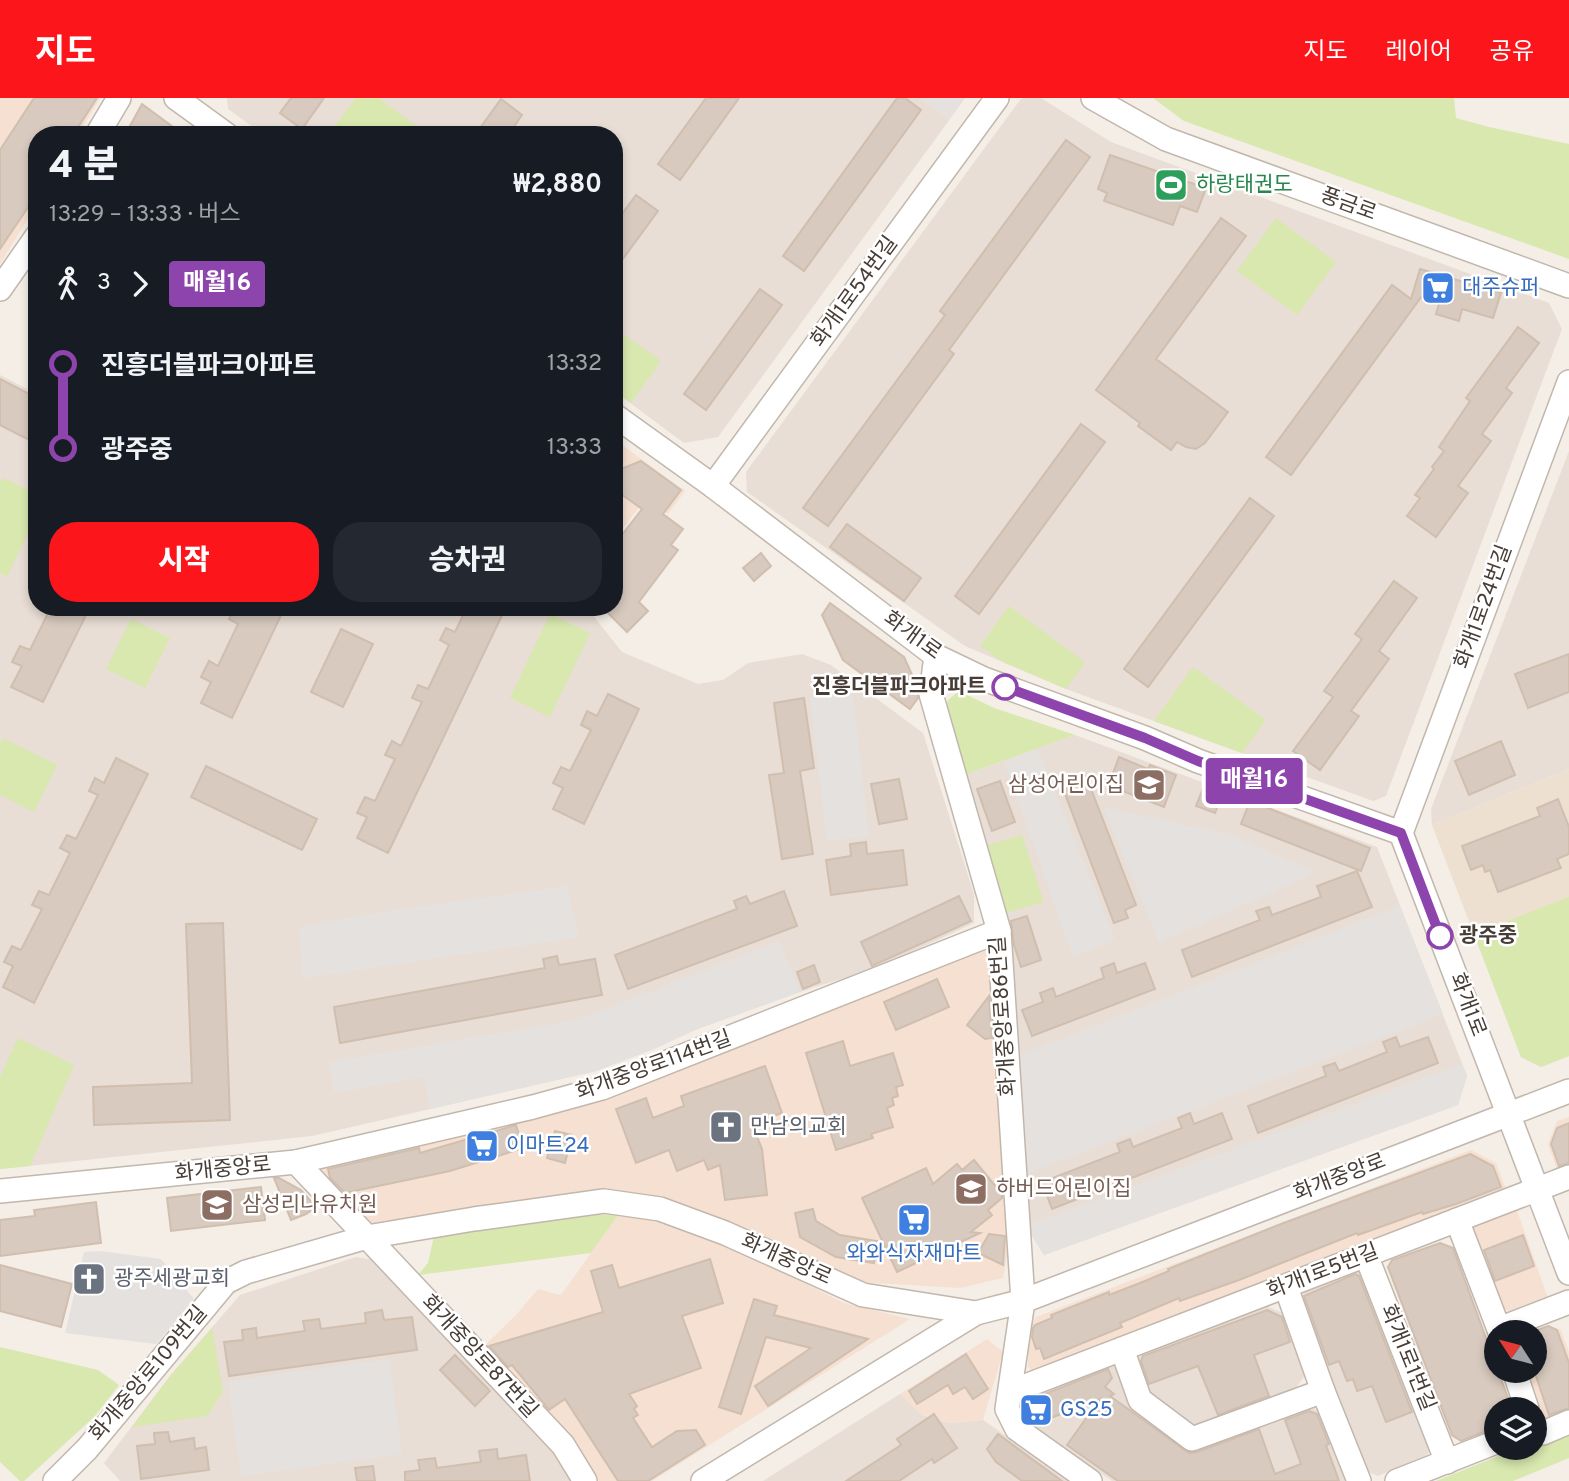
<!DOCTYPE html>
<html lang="ko">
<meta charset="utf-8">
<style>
:root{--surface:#171b24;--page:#242831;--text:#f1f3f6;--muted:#9ea1a6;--accent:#fc151a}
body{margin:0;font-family:Overpass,"Noto Sans KR",sans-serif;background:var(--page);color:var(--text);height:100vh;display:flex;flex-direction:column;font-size:26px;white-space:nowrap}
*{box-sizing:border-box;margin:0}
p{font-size:23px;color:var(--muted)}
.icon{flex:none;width:38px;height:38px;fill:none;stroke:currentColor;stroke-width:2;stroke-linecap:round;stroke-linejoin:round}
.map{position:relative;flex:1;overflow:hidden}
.panel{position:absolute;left:28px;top:28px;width:595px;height:490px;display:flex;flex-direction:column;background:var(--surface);border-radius:28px;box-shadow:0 4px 10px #0003}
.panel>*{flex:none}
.badge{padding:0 14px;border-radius:5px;font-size:24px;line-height:46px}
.needle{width:46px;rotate:306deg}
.tools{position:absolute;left:1484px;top:1222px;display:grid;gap:14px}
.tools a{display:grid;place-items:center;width:63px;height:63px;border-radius:50%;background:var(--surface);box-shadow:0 4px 10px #0003;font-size:35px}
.map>.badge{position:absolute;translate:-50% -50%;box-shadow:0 0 0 4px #fff}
.legs{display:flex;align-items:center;gap:10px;height:77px;padding:0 21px;font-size:23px}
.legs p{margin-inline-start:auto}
.overview{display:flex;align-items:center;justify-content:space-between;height:119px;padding:0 21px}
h1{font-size:38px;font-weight:800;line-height:52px}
.button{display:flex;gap:14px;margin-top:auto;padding:14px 21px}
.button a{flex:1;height:80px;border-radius:28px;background:var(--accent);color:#fff;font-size:28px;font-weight:800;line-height:80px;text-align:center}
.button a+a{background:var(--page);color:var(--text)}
ul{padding:0 21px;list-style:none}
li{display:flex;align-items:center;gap:24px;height:84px;font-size:26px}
li i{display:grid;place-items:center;width:10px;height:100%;margin:0 9px;background:currentColor}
li i::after{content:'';width:18px;height:18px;margin:-9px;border:5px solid;border-radius:50%;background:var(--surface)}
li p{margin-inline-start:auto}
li:first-child i{background:linear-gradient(#0000 50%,currentColor 0)}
li:last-child i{background:linear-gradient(currentColor 50%,#0000 0)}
header{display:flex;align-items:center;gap:42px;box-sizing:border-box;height:98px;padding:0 35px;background:var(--accent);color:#fff}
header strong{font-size:33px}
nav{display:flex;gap:38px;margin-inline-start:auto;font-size:24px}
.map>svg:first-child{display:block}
</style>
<header>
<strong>지도</strong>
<nav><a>지도</a><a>레이어</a><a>공유</a></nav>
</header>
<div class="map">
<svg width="1569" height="1383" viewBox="0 0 1569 1383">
<rect width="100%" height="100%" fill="#f4eee7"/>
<g fill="#e8ded5">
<path d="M227,0h693l30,21 -232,318 -34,6 -70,-52v-256h-350l-36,-26z"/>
<path d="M1024,0h17l70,44 438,161 13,26 -176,467 -13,5 -307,-112 -101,-43 -218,-154 -1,-20 274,-372z"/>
<path d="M0,277l37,19v213h554l1,7 30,38 76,32 25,-4 25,-17 54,-9 29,11 92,68 51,161v29l-103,48 -57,16 -119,43 -41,19 -58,22 -284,65 -312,33z"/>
<path d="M1569,353v318l-137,56 -1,-16z"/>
<path d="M1075,637l302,112 90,229 -9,29 -414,150 -14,-22 -24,-305 -39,-154z"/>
<path d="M356,1159l19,3 190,200 8,21h-453l-16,-18 66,-87 70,-81z"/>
<path d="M1354,1171l15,5 63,172 -5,9 -49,21 -16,-7 -62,-169 7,-12z"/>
<path d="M1266,1208l17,7 24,59 -13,19 -99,38 -48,-35 -12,-29 5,-10z"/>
<path d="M1107,1263l11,6 77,82 112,-44 16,8 25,64 -3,4h-233l-85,-60 -6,-14 7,-14z"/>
<path d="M900,1296l22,21 28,8 33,-3 88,61h-308z"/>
</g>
<g fill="#f6e0d2">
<path d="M0,0h100l-22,37h-41v69l-37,60z"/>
<path d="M614,341l71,52 -17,23 -22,-16 -32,42z"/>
<path d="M985,852l9,8 17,279 -8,41 -43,10 -103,-6 -192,-83 -52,-10 -239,36 -49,-41 -4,-18 248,-58z"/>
<path d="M1569,1019v54l-10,4 -11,-31 9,-23z"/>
<path d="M1471,1052l25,13 12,32 -474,177 -6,-5v-34l8,-16z"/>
<path d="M1515,1107l33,93 -39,14 -12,-9 -29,-81z"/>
<path d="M619,1116l41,4 60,23 124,62 66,16 -258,162h-53l-27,-44 -89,-90 34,-33 21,-25 23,6z"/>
<path d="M1548,1227l13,5 8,22v63l-25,9 -19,-54h10v-38h-6z"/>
<path d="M987,1241l16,13 -20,68 -33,3 -28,-8 -22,-21z"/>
</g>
<path fill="#ede0d0" d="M1569,671v287l-28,11 -20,-10 -89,-232z"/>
<g fill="#d8e8af">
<path d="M356,0h22l39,28 -7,9h-74l-5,-4z"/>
<path d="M1153,0h301l2,20 33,9 80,17v115l-385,-138z"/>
<path d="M1276,120l60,44 -39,53 -60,-44z"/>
<path d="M614,229l47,34 -30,42 -17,-12z"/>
<path d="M3,380l34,16v21l-30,61 -7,-3v-90z"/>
<path d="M1009,508l76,56 -19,27 -63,-27 -23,-16z"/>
<path d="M550,516l40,19 -40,84 -40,-19z"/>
<path d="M131,521l39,19 -25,50 -39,-19z"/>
<path d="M1193,569l73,53 -24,33 -88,-32z"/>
<path d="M959,593l35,17 81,27 -108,39 -21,-65 2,-9z"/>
<path d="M3,640l54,27 -23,47 -34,-17v-50z"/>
<path d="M1022,737l22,67 -42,12 -17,-68z"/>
<path d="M1569,799v159l-28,11 -20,-10 -47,-123z"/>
<path d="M18,940l56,27 -44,101 -30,3v-92z"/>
<path d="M619,1116l-28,39 -173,22 10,-12 6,-27 96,-18z"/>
<path d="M212,1230l11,64 -16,24 -75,11 38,-51z"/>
<path d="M0,1249l98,23 21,15 -25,32 -70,64h-4l-20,-19z"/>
<path d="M1569,1330v30l-56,23h-77l85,-34h14v-5z"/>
</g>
<g fill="#e5e1df">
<path d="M920,0h45l-15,21z"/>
<path d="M852,593l17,145 -42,5 -17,-144z"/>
<path d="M1037,651l78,190 -42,18 -69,-196z"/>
<path d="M1104,710l123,26 90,38 -158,70z"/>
<path d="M567,788l12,51 -276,41 -4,-51 96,-17z"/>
<path d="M1400,808l43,108 -418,160 -9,-117z"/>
<path d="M779,843l21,51 -105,38 -41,19 -58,22 -166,38 -6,-32 -90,16 -5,-31 250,-42z"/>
<path d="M1462,966l5,12 -9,29 -414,150 -14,-22 -1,-8z"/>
<path d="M101,1153l60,8 33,40 -38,45 -91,-11 19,-81z"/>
<path d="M389,1261l13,95 -161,22 -13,-95z"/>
</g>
<g fill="#d8cabf" stroke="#d0beaf" stroke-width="2">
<path d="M34,0h63l-24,37h-36v59l-37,55v-99z"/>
<path d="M291,0h33l-22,31 -22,-16z"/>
<path d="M706,0h33l-59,82 -22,-16z"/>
<path d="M897,0h8l16,12 -117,161 -21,-15z"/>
<path d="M501,1l21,16 -14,20h-33z"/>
<path d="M142,6l42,31h-59z"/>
<path d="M1066,42l24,17 -141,193 5,4 -126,172 -25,-18 142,-193 -5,-4z"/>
<path d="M1110,57l96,33 -9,24 -17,-6 -7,19 -69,-24 3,-8 -9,-4z"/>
<path d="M636,97l22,16 -44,60v-46z"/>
<path d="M1221,120l25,18 -90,123 72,53 -23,31 -9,6 -10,-2 -9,-5 -6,8 -33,-24 2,-3 -44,-33z"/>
<path d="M1420,171l18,5 -147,201 -25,-18 126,-172 19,14z"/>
<path d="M1447,179l54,16 -8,25 -31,-9 -3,12 -23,-7z"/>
<path d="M760,191l22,16 -76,105 -22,-16z"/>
<path d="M1518,229l21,16 -33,45 6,5 -30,41 9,7 -33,45 10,7 -32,44 -29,-21 13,-18 -5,-3 19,-26 -2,-2 12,-16 -5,-4 31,-46 -4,-3z"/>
<path d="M0,281l37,19v31l-6,12 -31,-16z"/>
<path d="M1081,326l24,18 -126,172 -24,-18z"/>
<path d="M641,363l40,29 -18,24 20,15 -12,16 7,5 -39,52 9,9 -21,21 -25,-25h12v-62l28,-36 -28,-20v-17z"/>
<path d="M1250,400l24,18 -126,171 -24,-18z"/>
<path d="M847,426l74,54 -17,23 -74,-54z"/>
<path d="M761,455l10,13 -17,15 -11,-13z"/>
<path d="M1394,483l23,17 -38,53 10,8 -38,52 8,5 -39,54 -27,-19 40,-54 -9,-6 38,-52 -7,-5z"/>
<path d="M830,505l74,54 14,31v10l-8,11 -67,-49 -21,-45z"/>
<path d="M51,509h39l-47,95 -32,-15 11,-21 -10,-4 8,-16 10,4z"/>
<path d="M235,509h50l-53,111 -31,-15 10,-21 -10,-5 8,-16 9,5 20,-42 -9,-5z"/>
<path d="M467,509h39l-118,246 -31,-15 10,-21 -10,-4 8,-16 10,4 20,-42 -10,-4 7,-14 9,5 21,-44 -10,-4 6,-13 10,4 21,-44 -9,-5 6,-12 9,4z"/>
<path d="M341,531l32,15 -30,63 -32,-15z"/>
<path d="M1569,556v38l-41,16 -13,-34z"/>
<path d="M608,596l31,15 -55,115 -31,-15 10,-21 -10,-5 8,-16 9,4 21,-41 -10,-5 6,-14 10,5z"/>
<path d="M804,600l10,70 -14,3 13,83 -31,5 -13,-84 15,-2 -10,-70z"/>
<path d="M1501,643l14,34 -46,20 -14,-34z"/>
<path d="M1119,659l29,12 2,-4 26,10 -12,32 -44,-17 3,-9 -11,-5z"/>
<path d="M116,660l32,16 -114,229 -31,-16 10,-21 -9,-4 8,-16 9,4 21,-41 -10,-4 7,-14 10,4 21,-42 -10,-5 7,-13 9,4 22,-44 -9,-4 6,-13 9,5z"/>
<path d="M206,668l111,53 -15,31 -111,-53z"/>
<path d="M1086,678l50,129 -11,5 3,8 -14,5 -52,-137z"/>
<path d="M899,681l8,40 -28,5 -8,-40z"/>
<path d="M1000,683l15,41 -23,9 -15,-42z"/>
<path d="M1204,688l19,7 -8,20 -19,-7z"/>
<path d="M1558,701l11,28v27l-12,5 4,9 -63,24 -8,-22 -5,2 -2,-7 -12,5 -9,-24 78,-30 -3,-8z"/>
<path d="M1250,703l120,47 -9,23 -120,-47z"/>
<path d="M866,744l1,12 36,-4 4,35 -76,10 -5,-35 25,-4 -1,-12z"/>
<path d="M1357,773l15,36 -180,70 -10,-27 78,-30 -4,-9 13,-4 3,8 49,-18 -4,-11z"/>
<path d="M784,793l13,35 -169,63 -13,-34 122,-46 -3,-8 12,-5 4,8z"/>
<path d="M959,798l12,25 -99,45 -11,-24z"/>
<path d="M1027,818l14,44 -20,7 -7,-22 -3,-24z"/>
<path d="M223,825l7,197 -136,5 -1,-38 99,-4 -6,-159z"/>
<path d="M557,858l2,9 36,-6 7,36 -262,48 -6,-36 211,-39 -2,-9z"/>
<path d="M1114,865l3,10 28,-10 10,26 -123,47 -10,-26 21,-8 -3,-9 13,-5 3,9 48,-19 -3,-10z"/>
<path d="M814,867l6,17 -17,7 -6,-17z"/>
<path d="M937,881l12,28 -53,23 -12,-28z"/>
<path d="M989,898l3,42 -7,1 -18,-14z"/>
<path d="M1396,939l4,10 28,-10 10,26 -180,70 -10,-27 78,-30 -3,-9 12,-4 4,8 48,-19 -4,-10z"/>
<path d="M843,943l7,25 43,-13 10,32 -7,2 2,9 -6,2 2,7 -7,3 6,19 -22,7 2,4 -37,12 -30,-97z"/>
<path d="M765,968l17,47 -30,11 10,25 5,46 -42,5 -5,-35 -12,5 -4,-10 -27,11 -8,-21 -33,13 -20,-54 30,-11 7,20 31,-12 -3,-10z"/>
<path d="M1190,1015l4,11 28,-11 10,26 -180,70 -10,-27 78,-30 -3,-8 13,-5 3,8 49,-19 -4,-10z"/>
<path d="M1569,1025v40l-10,3 -8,-22 6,-16z"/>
<path d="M516,1027l7,23 -73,23 -105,22 -15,-15 -2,-9 91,-21 1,5z"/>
<path d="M555,1033l17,4 -7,28 -18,-5z"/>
<path d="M1470,1056l23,12 8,21 -45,17 -33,10 -1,-2 -64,23 -1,-2 -118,47 -59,21 -1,-3 -59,25 2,4 -78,32 -4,-11 -4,1 -4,-12 1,-9 2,-3 17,-7 -1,-3 58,-23v3l31,-12 29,-12 -1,-2 113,-45z"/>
<path d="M974,1062l28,34v4l-14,12 4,5 -21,17 9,1 -83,39 -35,-74 64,-30 7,16 24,-20 5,6z"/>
<path d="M274,1080h5l22,12 15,17 -10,7 -15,6z"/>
<path d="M261,1089l4,33 -94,11 -4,-33z"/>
<path d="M96,1104l5,41 -101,13v-36l35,-4 -1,-6z"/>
<path d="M813,1111l3,12 24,14 37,6 -3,22 -38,-6 -36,-20 -5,-24z"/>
<path d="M989,1136l16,2 -2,29 -25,-12z"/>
<path d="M1523,1137l11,31 -39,15 -11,-31z"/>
<path d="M1440,1145l13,5 59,161h-16v18l-35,14 -9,-6 -64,-168 4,-7z"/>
<path d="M710,1161l13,44 -41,13 19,52 -72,26 8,12 -3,3 4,6 -5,3 19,29 25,-16 19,-1 9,15 -57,36h-30l-53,-82 -16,11 -37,-45 -4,2 -19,-21 114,-34 -12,-41 21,-6 7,23z"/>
<path d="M0,1167l72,19 -11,43 -61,-16z"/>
<path d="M1355,1176l4,2 53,136 -26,10 -14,-36 -15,5 -4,-12 -6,2 -8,-20 -10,4 -25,-69z"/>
<path d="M754,1201l23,7 -3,9 94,24 -100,67 -13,-20 56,-38 -45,-11 -25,77 -22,-7z"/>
<path d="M382,1212l2,10 28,-3 5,33 -188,26 -5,-34 19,-2 -1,-10 14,-2 1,10 48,-7 -2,-10 16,-2 2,10 45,-6 -1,-10z"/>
<path d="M1267,1212l15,7 8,25 -36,13 15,41 -51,19 -20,-49 -49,18 -8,-23 2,-5z"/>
<path d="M1548,1228l9,4 12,33v45l-20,7 -14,-42v-42z"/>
<path d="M966,1256l22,35 -15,10 -8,-12 -12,7 -5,-9 -31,19 -8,-13z"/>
<path d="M455,1257l35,36 -15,15 -35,-36z"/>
<path d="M1108,1271l4,9 -7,9 9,7 -4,2 79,57 8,-1 62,-23 16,45 26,-10 -16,-44 24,-9 8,3 12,30 -3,1 13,36h-221l-51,-36 33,-46 -65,25 -5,-4 -6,-14 3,-5z"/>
<path d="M934,1316l23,34 -23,15 -2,-4 -33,22h-53l55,-36 -4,-6z"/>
<path d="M168,1334l2,10 24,-4 1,11 11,-2 3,23 -68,9 -4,-33 18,-2 -1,-11z"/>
<path d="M998,1336l64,47h-40l-26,-19 -9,-13z"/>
<path d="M497,1351l1,10 28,-4 4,26h-125v-9l15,-2 -2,-10 17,-2 2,10 44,-6 -2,-11z"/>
<path d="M373,1368l2,15h-18l-2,-13z"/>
</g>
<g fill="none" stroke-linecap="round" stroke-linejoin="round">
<defs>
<g id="minor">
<path d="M176,0l51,37"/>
<path d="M1093,0l73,41 403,147"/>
<path d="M97,37l22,-37"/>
<path d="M0,191l37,-53"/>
<path d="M614,317l99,71 223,170 48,23 161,59 53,23 203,72 168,440"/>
<path d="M713,388l284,-388"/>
<path d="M936,558l-5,38 68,237 24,370 -16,108 10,20 73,52"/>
<path d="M1401,735l168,-451"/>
<path d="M296,1064l237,-55 69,-19 397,-157"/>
<path d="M0,1093l296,-29 71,75 107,-18 130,-18 56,8 65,24 138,62 113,18 47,-12 546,-210"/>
<path d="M1457,1122l43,112"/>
<path d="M1366,1157l81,207"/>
<path d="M1286,1189l37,104 36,90"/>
<path d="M1499,1231l70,-27"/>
<path d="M1122,1251l18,51 52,39 131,-48"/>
<path d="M1514,1272l13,39"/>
<path d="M1010,1294l559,-215"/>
<path d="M1535,1335h8l26,-11"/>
<path d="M55,1383l32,-32 139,-167 20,-10 121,-35 196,208 22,36"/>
<path d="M703,1383l273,-168"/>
<path d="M1397,1383l99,-39"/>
</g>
</defs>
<use href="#minor" stroke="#c2b7ac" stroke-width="26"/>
<use href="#minor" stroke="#fff" stroke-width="23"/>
</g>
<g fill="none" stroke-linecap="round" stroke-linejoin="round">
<defs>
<path id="line-1" d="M1005,589l140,51 53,23 203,72 39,103"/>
</defs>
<use href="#line-1" stroke="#fff" stroke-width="16"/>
<use href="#line-1" stroke="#8e44ad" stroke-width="10"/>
</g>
<defs>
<symbol id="stadium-square" viewBox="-11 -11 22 22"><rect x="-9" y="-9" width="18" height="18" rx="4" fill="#2e9e5b" stroke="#fff"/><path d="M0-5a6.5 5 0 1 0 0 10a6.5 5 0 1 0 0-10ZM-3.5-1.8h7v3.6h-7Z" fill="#fff"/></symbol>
<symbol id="supermarket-square" viewBox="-11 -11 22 22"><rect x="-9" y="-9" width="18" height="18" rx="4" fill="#3f7fe0" stroke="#fff"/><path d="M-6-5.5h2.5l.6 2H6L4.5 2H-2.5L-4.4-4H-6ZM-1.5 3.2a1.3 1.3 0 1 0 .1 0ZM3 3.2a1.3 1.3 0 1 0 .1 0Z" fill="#fff"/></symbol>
<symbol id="school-square" viewBox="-11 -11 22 22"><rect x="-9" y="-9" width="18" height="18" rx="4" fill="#8d6e63" stroke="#fff"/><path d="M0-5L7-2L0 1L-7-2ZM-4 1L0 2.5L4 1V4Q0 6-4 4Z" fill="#fff"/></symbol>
<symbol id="church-square" viewBox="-11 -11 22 22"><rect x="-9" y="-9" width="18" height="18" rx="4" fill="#6b7280" stroke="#fff"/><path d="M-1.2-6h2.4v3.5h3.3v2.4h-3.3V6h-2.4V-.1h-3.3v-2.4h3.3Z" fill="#fff"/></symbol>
</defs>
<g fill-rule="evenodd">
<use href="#stadium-square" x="1152" y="68" width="38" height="38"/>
<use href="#supermarket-square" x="1419" y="171" width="38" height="38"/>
<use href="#school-square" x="1130" y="668" width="38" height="38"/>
<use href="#church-square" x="707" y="1010" width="38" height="38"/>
<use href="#supermarket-square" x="463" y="1029" width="38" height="38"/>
<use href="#school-square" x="952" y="1072" width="38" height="38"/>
<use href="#school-square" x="198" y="1088" width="38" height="38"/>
<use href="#supermarket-square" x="895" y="1103" width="38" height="38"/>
<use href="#church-square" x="70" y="1162" width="38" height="38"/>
<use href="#supermarket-square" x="1017" y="1293" width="38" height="38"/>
</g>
<g fill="#fff" stroke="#8e44ad" stroke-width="3.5">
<circle cx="1005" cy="589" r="12"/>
<circle cx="1440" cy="838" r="12"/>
</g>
<g text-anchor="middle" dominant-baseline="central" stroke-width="5" stroke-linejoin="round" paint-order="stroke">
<g font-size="21" fill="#27864d" stroke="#fff" text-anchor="start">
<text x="1196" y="87">하랑태권도</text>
</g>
<g font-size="21" fill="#473d36" stroke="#fff">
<text transform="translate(1348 107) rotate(20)">풍금로</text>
<text transform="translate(855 194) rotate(-54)">화개1로54번길</text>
<text transform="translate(1484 509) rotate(-70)">화개1로24번길</text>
<text transform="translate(912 538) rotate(36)">화개1로</text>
<text transform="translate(1467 907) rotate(69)">화개1로</text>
<text transform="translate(1004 918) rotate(-94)">화개중앙로86번길</text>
<text transform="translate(654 968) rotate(-20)">화개중앙로114번길</text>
<text transform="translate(223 1072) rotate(-6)">화개중앙로</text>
<text transform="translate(1340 1080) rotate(-21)">화개중앙로</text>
<text transform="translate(786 1162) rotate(24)">화개중앙로</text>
<text transform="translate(1323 1174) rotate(-21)">화개1로5번길</text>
<text transform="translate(479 1259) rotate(47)">화개중앙로87번길</text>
<text transform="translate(1407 1260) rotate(68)">화개1로1번길</text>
<text transform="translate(149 1276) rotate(-50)">화개중앙로109번길</text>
</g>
<g font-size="21" fill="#366cbe" stroke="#fff" text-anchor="start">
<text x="1462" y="190">대주슈퍼</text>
<text x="506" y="1048">이마트24</text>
<text x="914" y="1156" text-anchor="middle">와와식자재마트</text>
<text x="1060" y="1312">GS25</text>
</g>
<g font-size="21" font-weight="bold" fill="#473d36" stroke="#fff" text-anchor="end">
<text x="986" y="589">진흥더블파크아파트</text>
<text x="1459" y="838" text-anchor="start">광주중</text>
</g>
<g font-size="21" fill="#785e54" stroke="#fff" text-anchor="start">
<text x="1124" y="687" text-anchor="end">삼성어린이집</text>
<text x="996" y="1091">하버드어린이집</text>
<text x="242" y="1107">삼성리나유치원</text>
</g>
<g font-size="21" fill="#5b616d" stroke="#fff" text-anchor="start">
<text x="750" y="1029">만남의교회</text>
<text x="114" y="1181">광주세광교회</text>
</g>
</g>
</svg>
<div class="tools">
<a><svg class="needle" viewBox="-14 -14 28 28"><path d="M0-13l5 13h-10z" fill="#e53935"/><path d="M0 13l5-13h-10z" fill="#9ea1a6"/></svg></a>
<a><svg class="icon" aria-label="layers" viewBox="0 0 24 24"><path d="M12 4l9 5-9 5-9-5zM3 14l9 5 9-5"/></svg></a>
</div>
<b class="badge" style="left:1254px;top:683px;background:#8e44ad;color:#fff">매월16</b>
<section class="panel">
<div class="overview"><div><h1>4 분</h1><p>13:29 – 13:33 · 버스</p></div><b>₩2,880</b></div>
<div class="legs"><svg class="icon" aria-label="walk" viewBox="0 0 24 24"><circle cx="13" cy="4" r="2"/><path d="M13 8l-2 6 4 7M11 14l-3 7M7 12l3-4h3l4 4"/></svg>3<svg class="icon" aria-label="forward" viewBox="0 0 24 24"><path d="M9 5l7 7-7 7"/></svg><b class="badge" style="background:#8e44ad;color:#fff">매월16</b></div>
<ul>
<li><i style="color:#8e44ad"></i><b>진흥더블파크아파트</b><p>13:32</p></li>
<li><i style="color:#8e44ad"></i><b>광주중</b><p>13:33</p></li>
</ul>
<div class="button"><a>시작</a><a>승차권</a></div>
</section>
</div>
